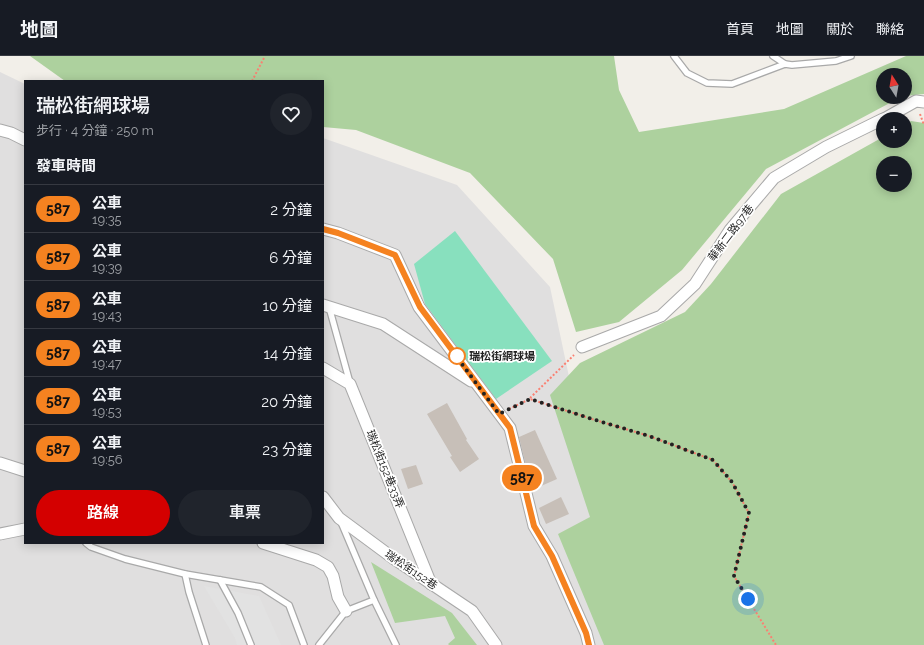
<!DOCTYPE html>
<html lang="zh-TW">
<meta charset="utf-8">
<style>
:root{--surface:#171b24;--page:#20242c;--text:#f1f3f6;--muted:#9ea1a6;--line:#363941;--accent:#d40000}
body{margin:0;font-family:Raleway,"Noto Sans TC",sans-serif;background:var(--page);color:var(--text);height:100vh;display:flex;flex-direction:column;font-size:15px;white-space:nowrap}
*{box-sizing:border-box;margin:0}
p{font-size:13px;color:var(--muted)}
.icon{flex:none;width:22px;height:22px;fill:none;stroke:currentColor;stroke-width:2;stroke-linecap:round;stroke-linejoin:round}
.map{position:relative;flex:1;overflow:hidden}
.panel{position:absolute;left:24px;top:24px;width:300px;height:464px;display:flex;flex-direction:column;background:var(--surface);border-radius:0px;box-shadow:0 2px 10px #0003}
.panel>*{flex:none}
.badge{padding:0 8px;border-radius:13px;font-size:14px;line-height:26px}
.needle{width:26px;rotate:349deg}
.controls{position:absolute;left:876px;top:12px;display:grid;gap:8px}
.controls a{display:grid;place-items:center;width:36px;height:36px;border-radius:50%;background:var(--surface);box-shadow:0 2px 10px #0003;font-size:20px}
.you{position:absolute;width:20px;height:20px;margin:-10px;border:3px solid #fff;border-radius:50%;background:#1a73e8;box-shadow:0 0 0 6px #1a73e833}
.map>.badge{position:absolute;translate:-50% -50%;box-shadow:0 0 0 2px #fff}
h2{padding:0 12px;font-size:15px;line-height:36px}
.round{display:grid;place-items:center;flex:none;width:42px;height:42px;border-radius:21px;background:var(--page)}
.headline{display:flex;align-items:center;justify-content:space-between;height:68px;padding:0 12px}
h1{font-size:19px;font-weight:600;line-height:30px}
.button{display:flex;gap:8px;margin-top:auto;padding:8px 12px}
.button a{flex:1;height:46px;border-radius:24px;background:var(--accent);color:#fff;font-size:16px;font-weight:600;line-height:46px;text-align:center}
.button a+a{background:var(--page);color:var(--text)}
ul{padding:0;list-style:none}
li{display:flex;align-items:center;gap:12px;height:48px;padding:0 12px;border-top:1px solid var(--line)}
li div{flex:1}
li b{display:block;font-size:15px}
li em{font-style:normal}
li .badge{min-width:44px;font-weight:700;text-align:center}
header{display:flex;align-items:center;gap:24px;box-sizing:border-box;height:56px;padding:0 20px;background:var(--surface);border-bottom:1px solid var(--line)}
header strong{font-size:19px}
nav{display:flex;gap:22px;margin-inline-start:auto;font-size:14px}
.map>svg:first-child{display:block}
</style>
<header>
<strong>地圖</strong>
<nav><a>首頁</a><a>地圖</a><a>關於</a><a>聯絡</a></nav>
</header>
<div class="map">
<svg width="924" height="589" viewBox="0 0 924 589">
<rect width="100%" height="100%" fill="#f2efe9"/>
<path fill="#e0dfdf" d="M0,16l25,12v459h298v-405l134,47 93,102 43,203 43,155h-636z"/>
<g fill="#add19e" fill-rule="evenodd">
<path d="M30,0h584l5,34 20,42 145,-23 122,-53h18v38l-19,2v-21h-22v22h18l-135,72 -84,101 -63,52 -43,10 -23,-73 -83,-86 -114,-43 -33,-3v-46h-258z"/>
<path d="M911,65l13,2v522h-320l-46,-111 32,-17 -40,-122 30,-32 105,-51 26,-28 70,-90 102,-57v4h22v-17zM883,107h22v22h-22z"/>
<path d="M371,506l81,51 25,32h-28l-1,-1 7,-6 -10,-22 -50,7z"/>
</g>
<path fill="#88e0be" d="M455,175l97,130 -56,38 -71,-95 -11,-40z"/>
<path fill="#e2e2e2" d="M204,530l55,10 22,49h-44l-2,-7z"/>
<g fill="#c7bfb8">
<path d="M447,347l20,36 -1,1 13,19 -19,13 -10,-15 2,-1 -25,-42z"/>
<path d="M535,374l22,49 -25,11 -13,-53z"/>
<path d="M416,409l7,19 -15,5 -7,-20z"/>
<path d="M561,441l8,17 -23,10 -7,-16z"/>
</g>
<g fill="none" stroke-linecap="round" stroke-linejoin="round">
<defs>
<g id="lane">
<path d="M674,0l13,17 20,10 25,1 53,-20 7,1 44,-4 15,-5"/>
<path d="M773,0l12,8"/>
<path d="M329,251l21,76"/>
<path d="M86,487l5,4 34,12 60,15 76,13 28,18 15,40"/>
<path d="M185,518l4,18 17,53"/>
<path d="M220,524l18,33 13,32"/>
<path d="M374,544l22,45"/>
<path d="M319,589l27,-34 28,-11 -33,-78"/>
</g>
<g id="street">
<path d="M884,63l32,-18 8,1"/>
<path d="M0,74l11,3 14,7"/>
<path d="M323,173l15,4 57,22 24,52 91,121 16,65 8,33 18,30 34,77 3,12"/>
<path d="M323,249l60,19 88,57"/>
<path d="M582,291l79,-31 34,-32 35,-54 44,-52 52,-31 57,-28"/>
<path d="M323,312l27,16 81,200"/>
<path d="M0,407l25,8"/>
<path d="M323,441l16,21 54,40 79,53 24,34"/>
<path d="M0,478l25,-5"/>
<path d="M263,487l53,17 12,7 5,9 5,21 8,14"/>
</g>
</defs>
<use href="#lane" stroke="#a9a9a9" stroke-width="8"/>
<use href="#street" stroke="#a9a9a9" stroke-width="13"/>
<g stroke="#fa8072" stroke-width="2" stroke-dasharray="2 2" stroke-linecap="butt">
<path d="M252,25l13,-25"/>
<path d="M920,58l4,11"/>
<path d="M530,342l44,-43"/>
<path d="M509,353l21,-10 62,20 57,17 64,24 19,22 17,31 -15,63 42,69"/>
</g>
<use href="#lane" stroke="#fff" stroke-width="5.5"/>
<use href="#street" stroke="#fff" stroke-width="11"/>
</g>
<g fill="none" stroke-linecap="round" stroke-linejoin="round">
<defs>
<path id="line" d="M323,173l15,4 57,22 25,52 90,121 16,65 8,33 18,30 34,77 3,12"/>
</defs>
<use href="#line" stroke="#fff" stroke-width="9"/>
<use href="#line" stroke="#f58220" stroke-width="6"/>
<path stroke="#222" stroke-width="4" stroke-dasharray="0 7.2" d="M457,300l-4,-4 46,62 31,-15 62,20 57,17 64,24 19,22 17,31 -15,63 14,23"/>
</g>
<circle fill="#fff" stroke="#f58220" stroke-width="2" cx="457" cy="300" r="8"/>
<g text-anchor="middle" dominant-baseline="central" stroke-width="3.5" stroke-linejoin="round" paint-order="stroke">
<g font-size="11" fill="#222" stroke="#fff">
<text transform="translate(731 177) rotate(-53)">華新二路97巷</text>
<text transform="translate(385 413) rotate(68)">瑞松街152巷33弄</text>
<text transform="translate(411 514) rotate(34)">瑞松街152巷</text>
</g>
<g font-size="11" font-weight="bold" fill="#222" stroke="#fff" text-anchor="start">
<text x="469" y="300">瑞松街網球場</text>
</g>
</g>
</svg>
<div class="controls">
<a><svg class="needle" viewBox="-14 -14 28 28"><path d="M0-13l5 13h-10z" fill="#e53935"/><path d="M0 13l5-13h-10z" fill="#9ea1a6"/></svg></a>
<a>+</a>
<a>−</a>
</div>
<div class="you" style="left:748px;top:543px"></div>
<b class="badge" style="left:522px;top:422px;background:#f58220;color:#111">587</b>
<section class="panel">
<div class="headline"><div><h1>瑞松街網球場</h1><p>步行 · 4 分鐘 · 250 m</p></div><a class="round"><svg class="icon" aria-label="heart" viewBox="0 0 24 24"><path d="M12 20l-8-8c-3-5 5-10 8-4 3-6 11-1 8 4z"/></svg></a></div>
<h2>發車時間</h2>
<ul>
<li><span class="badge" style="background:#f58220;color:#111">587</span><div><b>公車</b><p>19:35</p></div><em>2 分鐘</em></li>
<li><span class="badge" style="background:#f58220;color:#111">587</span><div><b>公車</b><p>19:39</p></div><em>6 分鐘</em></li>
<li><span class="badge" style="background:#f58220;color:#111">587</span><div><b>公車</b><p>19:43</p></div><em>10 分鐘</em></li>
<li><span class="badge" style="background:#f58220;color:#111">587</span><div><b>公車</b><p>19:47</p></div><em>14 分鐘</em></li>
<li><span class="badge" style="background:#f58220;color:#111">587</span><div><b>公車</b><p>19:53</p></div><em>20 分鐘</em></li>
<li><span class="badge" style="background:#f58220;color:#111">587</span><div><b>公車</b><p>19:56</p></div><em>23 分鐘</em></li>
</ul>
<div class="button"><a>路線</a><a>車票</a></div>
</section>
</div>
